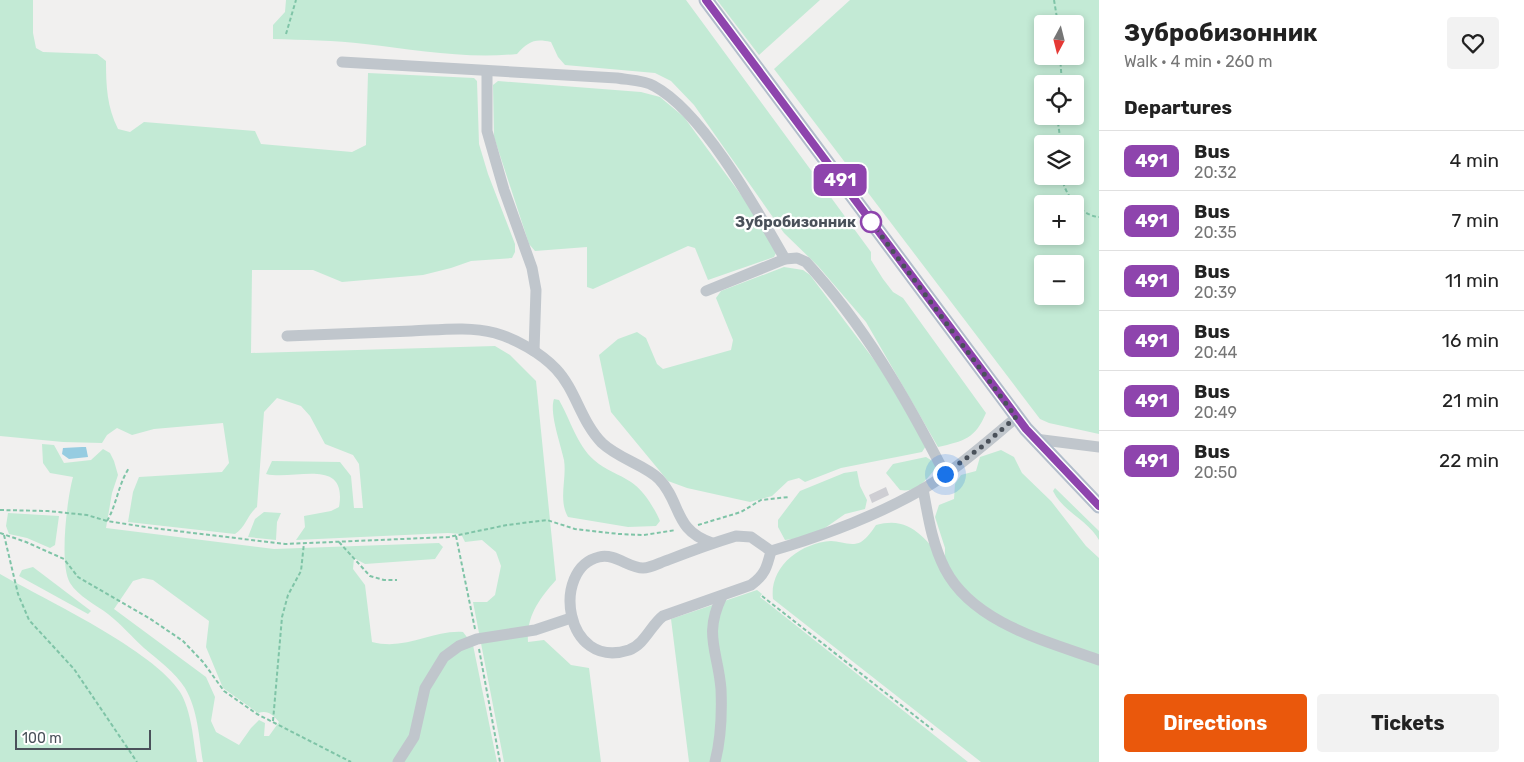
<!DOCTYPE html>
<meta charset="utf-8">
<style>
:root{--surface:#fff;--page:#f2f2f2;--text:#222;--muted:#767676;--line:#e0e0e0;--accent:#ea580c}
body{margin:0;font-family:Rubik,sans-serif;background:var(--page);color:var(--text);height:100vh;display:flex;flex-direction:column;font-size:19px;white-space:nowrap}
*{box-sizing:border-box;margin:0}
p{font-size:16px;color:var(--muted)}
.icon{flex:none;width:28px;height:28px;fill:none;stroke:currentColor;stroke-width:2;stroke-linecap:round;stroke-linejoin:round}
.map{position:relative;flex:1;overflow:hidden}
.details{display:flex;flex-direction:column;background:var(--surface);width:425px}
.details>*{flex:none}
.badge{padding:0 10px;border-radius:8px;font-size:18px;line-height:32px}
.needle{width:32px;rotate:187deg}
.buttons{position:absolute;left:1034px;top:15px;display:grid;gap:10px}
.buttons a{display:grid;place-items:center;width:50px;height:50px;border-radius:5px;background:var(--surface);box-shadow:0 2px 8px #0003;font-size:25px}
.scale{position:absolute;left:15px;bottom:12px;width:136px;box-sizing:border-box;padding-left:5px;border:2px solid #4a515a;border-top:0;font-size:14px;line-height:18px;white-space:nowrap;color:#4a515a;-webkit-text-stroke:4px #fff;paint-order:stroke}
.you{position:absolute;width:25px;height:25px;margin:-12px;border:4px solid #fff;border-radius:50%;background:#1a73e8;box-shadow:0 0 0 8px #1a73e833}
.map>.badge{position:absolute;translate:-50% -50%;box-shadow:0 0 0 2px #fff}
h2{padding:0 25px;font-size:19px;line-height:45px}
.round{display:grid;place-items:center;flex:none;width:52px;height:52px;border-radius:5px;background:var(--page)}
.headline{display:flex;align-items:center;justify-content:space-between;height:85px;padding:0 25px}
h1{font-size:24px;font-weight:700;line-height:38px}
.cta{display:flex;gap:10px;margin-top:auto;padding:10px 25px}
.cta a{flex:1;height:58px;border-radius:5px;background:var(--accent);color:#fff;font-size:20px;font-weight:700;line-height:58px;text-align:center}
.cta a+a{background:var(--page);color:var(--text)}
ul{padding:0;list-style:none}
li{display:flex;align-items:center;gap:15px;height:60px;padding:0 25px;border-top:1px solid var(--line)}
li div{flex:1}
li b{display:block;font-size:19px}
li em{font-style:normal}
li .badge{min-width:55px;font-weight:700;text-align:center}
main{display:flex;flex:1;min-height:0}
.map>svg:first-child{display:block}
</style>
<main>
<div class="map">
<svg width="1099" height="762" viewBox="0 0 1099 762">
<rect width="100%" height="100%" fill="#f1f0ef"/>
<g fill="#c3ead5" fill-rule="evenodd">
<path d="M0,0h33v33l3,15 7,4 54,2 9,7c0,25 1,46 12,68l12,3 14,-10 111,9 6,13 91,8 14,-7 2,-72 106,5 3,3 2,63 9,30 27,70v8l-3,6 -41,3 -20,7 -28,7 -81,7 -29,-12h-61l-1,83 244,-7 15,9 26,26 20,199c-16,18 -30,36 -28,62l16,-2 27,25 18,3 12,94h-97l-31,-160h14l8,-7 6,-29 -5,-14 -14,-12 -17,2 -4,-8 -13,-1 -152,7 9,-13 -1,-11 27,-5 8,-4c9,-51 -45,-26 -73,-33l6,-13 68,1 11,14 3,32h9l-4,-44 -6,-9 -28,-11 -15,-28 -9,-10 -24,-8 -13,14 -7,95c-10,8 -11,20 -22,27l-107,-12 5,-30 6,-15 83,-5 7,-9 -6,-40 -69,6 -22,6 -15,-7 -10,7 -5,8 -39,-1 -63,-6z"/>
<path d="M286,0h400l185,252v8l12,19 10,13 10,6 83,115c-11,26 -22,28 -48,34l-72,-125 -48,-56 -34,-33 -90,-128 -23,-24 -16,-8 -90,-8 -7,-8 -7,-15c-17,-4 -23,0 -34,12 -52,5 -101,-4 -152,-10 -30,-4 -62,-4 -92,-5v-14l12,-13z"/>
<path d="M717,0h103l-61,55z"/>
<path d="M850,0h249v434l-50,-11 -9,-4 -266,-350zM1042,24h33v32h-33zM1042,84h33v32h-33zM1042,144h33v32h-33zM1042,204h33v32h-33zM1042,264h33v32h-33z"/>
<path d="M498,81l143,11 19,5 24,20 71,97 21,39 -2,4 -66,23 -13,-32 -7,-2 -95,43 -6,-2v-40l-52,4 -6,-7 -35,-107 -1,-52z"/>
<path d="M784,267l19,3 7,5 71,94 45,77 -4,6 -81,16 -36,14 -6,-4 -11,3 -16,15 -22,6 -63,-14 -19,-7 -57,-69 -12,-57 19,-16 19,-7 9,6 11,26 6,5 68,-19 2,-10 -17,-42 5,-7z"/>
<path d="M554,399l5,1c11,19 18,45 35,60 11,10 25,14 37,22 12,8 23,25 29,39l-4,5 -28,1 -60,-10c-10,-17 -1,-38 -4,-57 -3,-15 -15,-47 -10,-61z"/>
<path d="M42,444l12,1 10,18 27,-3 12,-11 7,4 4,8 4,14 -6,18 -6,35 168,21 165,-6 4,4 -8,12 -70,5 -11,-6 -1,11 12,16 7,57c34,9 59,-12 91,-10l10,13 24,117h-294c-4,-24 -5,-52 -18,-74 -10,-16 -27,-28 -41,-40 -12,-11 -23,-24 -36,-34 -12,-9 -30,-18 -38,-31 -11,-19 -3,-84 3,-106l-23,-4 -7,-10zM143,578l10,2 56,41 -3,26 17,41 35,25c10,-3 14,1 21,9l-10,14h-5l1,-13 -6,-3 -8,8 -12,17 -23,-13 -5,-11 4,-24 -9,-20 -92,-68 19,-28z"/>
<path d="M1001,450l13,7 8,16 29,28 35,45 13,12v204h-118l-208,-163c-4,-32 27,-56 58,-58 10,0 20,6 30,1 6,-4 11,-11 15,-17 35,-10 48,14 69,36v-13l-10,-31 4,-12 15,-6 1,-15 6,-9 15,-4 4,-14z"/>
<path d="M926,457l8,5 2,6c-10,12 -19,25 -36,22l-14,-17 7,-9z"/>
<path d="M857,471l3,15 7,14 -2,9 -20,5 -23,16 -22,8 -15,2 -7,-13v-7l22,-29 44,-18z"/>
<path d="M1055,488l44,43v9c-11,-20 -36,-28 -46,-49z"/>
<path d="M264,512l17,1 -4,9 -1,18 -28,-3 7,-18z"/>
<path d="M8,513l51,3 -4,29 -5,3 -23,-10 -18,-4 -3,-8z"/>
<path d="M33,567l58,44 -3,3 -69,-38 3,-6z"/>
<path d="M0,574c46,26 153,76 180,118 12,20 13,48 17,70h-197z"/>
<path d="M757,590l5,4 -2,3 208,165h-279l-18,-143z"/>
</g>
<path fill="#96cce1" d="M82,447h4l2,10 -19,2 -7,-5 1,-6z"/>
<path fill="#ceced3" d="M886,487l3,8 -17,8 -3,-8z"/>
<g fill="none" stroke-linecap="round" stroke-linejoin="round">
<g stroke="#7fc4a7" stroke-width="2" stroke-dasharray="4 2.5" stroke-linecap="butt">
<path d="M1054,0l4,24"/>
<path d="M286,34l10,-34"/>
<path d="M1060,56l2,28"/>
<path d="M1057,116l4,28"/>
<path d="M1062,176c1,17 19,40 37,41"/>
<path d="M0,510l48,1 39,4 20,6 45,7 133,16 164,-7 58,-12 40,-5 28,9 44,5 25,1 32,-5"/>
<path d="M107,521c10,-17 11,-36 22,-53"/>
<path d="M698,525l43,-13 20,-12 28,-3"/>
<path d="M0,533l26,9 38,17 14,18 71,41 34,23 20,21 21,29 33,23 94,48"/>
<path d="M4,535l14,59 11,26 45,49 63,93"/>
<path d="M456,536l19,93"/>
<path d="M339,542l31,34 14,4h13"/>
<path d="M762,596l171,134"/>
<path d="M479,649l21,113"/>
<path d="M273,721l9,-104 6,-22 13,-24 3,-28"/>
</g>
<g stroke="#c0c6cc" stroke-width="11">
<path d="M342,62l275,16c11,2 27,2 37,8 49,26 103,124 131,173"/>
<path d="M487,71v60l17,59 28,78 4,22 -2,61"/>
<path d="M706,291l79,-32 12,-1 9,4c58,63 100,136 139,212"/>
<path d="M287,336c42,-2 83,-3 125,-5 27,-1 56,-5 83,2 21,6 46,20 61,36 20,21 25,53 46,74 17,16 43,22 57,36 23,24 14,51 53,64"/>
<path d="M1035,439l64,8"/>
<path d="M923,489c5,27 9,55 22,80 28,54 101,72 154,91"/>
<path d="M736,536l15,1 20,14c-4,16 -6,24 -20,34l-88,31c-12,9 -18,28 -34,34 -65,21 -78,-82 -30,-93 16,-4 30,11 44,11 8,0 18,-6 25,-8 23,-9 45,-17 68,-24z"/>
<path d="M771,551c52,-15 105,-35 152,-62 34,-20 64,-47 94,-72"/>
<path d="M398,762l16,-25 11,-49 19,-31 15,-11 18,-7 58,-9 36,-12"/>
<path d="M715,762c6,-23 7,-49 6,-73 -3,-38 -18,-54 1,-93"/>
</g>
<path stroke="#b2bdcb" stroke-width="15" d="M706,0l320,429 73,77"/>
</g>
<g fill="none" stroke-linecap="round" stroke-linejoin="round">
<defs>
<path id="line" d="M706,0l320,429 73,77"/>
</defs>
<use href="#line" stroke="#fff" stroke-width="11"/>
<use href="#line" stroke="#8e44ad" stroke-width="8"/>
<path stroke="#4a515a" stroke-width="5" stroke-dasharray="0 9" d="M871,222l-5,-7 150,202 -32,28 -39,29"/>
</g>
<circle fill="#fff" stroke="#8e44ad" stroke-width="2.5" cx="871" cy="222" r="10"/>
<g text-anchor="middle" dominant-baseline="central" stroke-width="4.5" stroke-linejoin="round" paint-order="stroke">
<g font-size="15" font-weight="bold" fill="#4a515a" stroke="#fff" text-anchor="end">
<text x="856" y="222">Зубробизонник</text>
</g>
</g>
</svg>
<div class="buttons">
<a><svg class="needle" viewBox="-14 -14 28 28"><path d="M0-13l5 13h-10z" fill="#e53935"/><path d="M0 13l5-13h-10z" fill="#767676"/></svg></a>
<a><svg class="icon" aria-label="locate" viewBox="0 0 24 24"><circle cx="12" cy="12" r="6"/><path d="M12 2v4M12 18v4M2 12h4M18 12h4"/></svg></a>
<a><svg class="icon" aria-label="layers" viewBox="0 0 24 24"><path d="M12 4l9 5-9 5-9-5zM3 14l9 5 9-5"/></svg></a>
<a>+</a>
<a>−</a>
</div>
<div class="scale">100 m</div>
<div class="you" style="left:945px;top:474px"></div>
<b class="badge" style="left:840px;top:180px;background:#8e44ad;color:#fff">491</b>
</div>
<section class="details">
<div class="headline"><div><h1>Зубробизонник</h1><p>Walk · 4 min · 260 m</p></div><a class="round"><svg class="icon" aria-label="heart" viewBox="0 0 24 24"><path d="M12 20l-8-8c-3-5 5-10 8-4 3-6 11-1 8 4z"/></svg></a></div>
<h2>Departures</h2>
<ul>
<li><span class="badge" style="background:#8e44ad;color:#fff">491</span><div><b>Bus</b><p>20:32</p></div><em>4 min</em></li>
<li><span class="badge" style="background:#8e44ad;color:#fff">491</span><div><b>Bus</b><p>20:35</p></div><em>7 min</em></li>
<li><span class="badge" style="background:#8e44ad;color:#fff">491</span><div><b>Bus</b><p>20:39</p></div><em>11 min</em></li>
<li><span class="badge" style="background:#8e44ad;color:#fff">491</span><div><b>Bus</b><p>20:44</p></div><em>16 min</em></li>
<li><span class="badge" style="background:#8e44ad;color:#fff">491</span><div><b>Bus</b><p>20:49</p></div><em>21 min</em></li>
<li><span class="badge" style="background:#8e44ad;color:#fff">491</span><div><b>Bus</b><p>20:50</p></div><em>22 min</em></li>
</ul>
<div class="cta"><a>Directions</a><a>Tickets</a></div>
</section>
</main>
